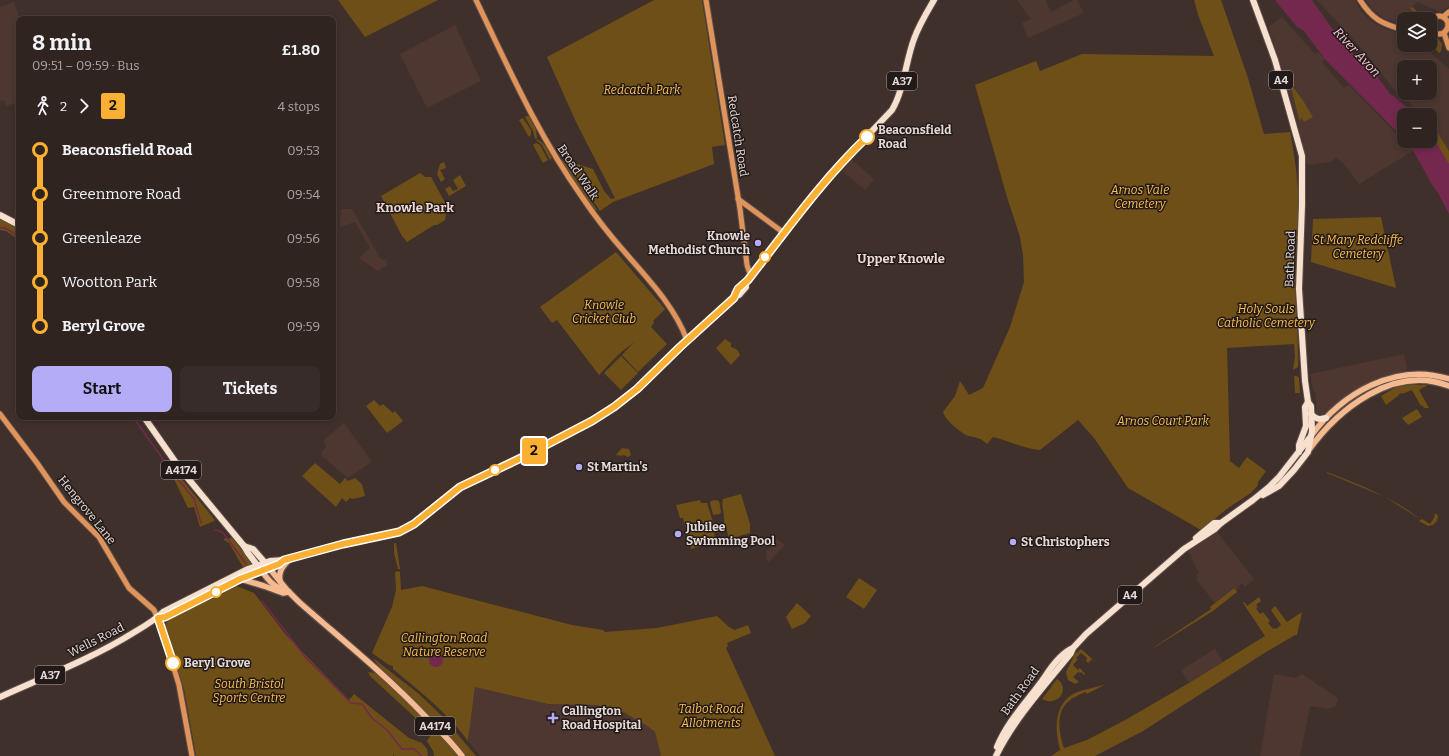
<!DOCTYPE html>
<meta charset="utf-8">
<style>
:root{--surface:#302421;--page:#382c2a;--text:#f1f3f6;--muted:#a8a4a5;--line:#4b413f;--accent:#b5acf8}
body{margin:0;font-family:Bitter,serif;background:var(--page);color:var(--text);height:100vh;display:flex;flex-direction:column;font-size:15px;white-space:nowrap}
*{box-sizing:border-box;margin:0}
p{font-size:13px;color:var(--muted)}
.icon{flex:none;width:22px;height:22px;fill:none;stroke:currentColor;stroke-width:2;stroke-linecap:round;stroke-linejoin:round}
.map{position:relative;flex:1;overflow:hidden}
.side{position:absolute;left:16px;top:16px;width:320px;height:404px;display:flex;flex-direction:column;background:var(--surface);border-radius:8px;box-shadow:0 2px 6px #0003,0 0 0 1px var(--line)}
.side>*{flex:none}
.badge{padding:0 8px;border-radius:3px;font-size:14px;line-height:26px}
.controls{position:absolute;left:1397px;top:12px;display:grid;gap:8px}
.controls a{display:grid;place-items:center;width:40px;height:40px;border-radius:8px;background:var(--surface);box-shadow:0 2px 6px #0003,0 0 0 1px var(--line);font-size:20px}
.map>.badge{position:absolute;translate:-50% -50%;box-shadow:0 0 0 2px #fff}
.legs{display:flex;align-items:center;gap:6px;height:44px;padding:0 16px;font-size:13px}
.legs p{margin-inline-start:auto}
.summary{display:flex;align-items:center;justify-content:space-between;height:68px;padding:0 16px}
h1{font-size:22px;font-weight:700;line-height:30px}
.cta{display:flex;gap:8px;margin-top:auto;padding:8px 16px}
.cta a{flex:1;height:46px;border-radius:8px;background:var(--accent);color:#111;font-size:16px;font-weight:700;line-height:46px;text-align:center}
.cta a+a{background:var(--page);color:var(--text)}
ul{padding:0 16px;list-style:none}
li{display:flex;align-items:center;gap:14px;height:44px;font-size:15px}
li i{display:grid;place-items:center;width:6px;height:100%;margin:0 5px;background:currentColor}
li i::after{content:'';width:10px;height:10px;margin:-5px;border:3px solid;border-radius:50%;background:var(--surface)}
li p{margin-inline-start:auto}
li:first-child i{background:linear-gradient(#0000 50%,currentColor 0)}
li:last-child i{background:linear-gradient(currentColor 50%,#0000 0)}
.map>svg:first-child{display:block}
</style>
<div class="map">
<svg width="1449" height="756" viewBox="0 0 1449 756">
<rect width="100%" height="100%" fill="#40302c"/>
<g fill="#4d3730" fill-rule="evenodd">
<path d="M1017,0h28l6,12 23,-12h3l7,13 -56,25 -6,-15 9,-4z"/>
<path d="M1317,0h38l5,10 11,11 12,7 21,6v11h18l27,24v82l-19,-29v-7h-7l-20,-18 -7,-5 -30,-39zM1404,67h26v26h-26z"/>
<path d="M1366,0h83v6l-9,6 -22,-10 -8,6 8,11h-14v6l-19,-6 -13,-10z"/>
<path d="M14,2l6,17 -1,83 -13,4 -2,-6 -4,1v-94z"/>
<path d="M1282,17l33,37 3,-2 7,7 -3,3 22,26 5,-3 64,66 -54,33 -16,-21 -7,-5 -6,4 -22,3 -2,-2 -3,-17 -9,-37 -25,-82z"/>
<path d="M455,25l26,56 -54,27 -27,-54z"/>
<path d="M851,159l23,20 -9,11 -24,-20z"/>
<path d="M341,209h11l28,49 2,2 5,-1v7l-6,2 -2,3 -6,-3 -14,-10 11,-10 -15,-26 -15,5z"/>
<path d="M1404,354l3,16 -26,7 -9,4 -24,15 -24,19 -8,-1 -1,-2 2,-3 -2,-16 -2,-3 -3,-16z"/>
<path d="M344,423l28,39 -24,16 -26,-22v-5l4,-4 -2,-7z"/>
<path d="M1217,532l37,47 -9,8 -3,-4 -3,3 -2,6 -4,-4 -18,15 -19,-24 2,-2 -2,-2 3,-3 -4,-6 1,-2h-2l-5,-13z"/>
<path d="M777,539l8,6 -16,17 -2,-2 -1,-8z"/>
<path d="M1215,649l8,13 -34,21 -8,-13z"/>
<path d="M1274,674l21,4 7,-4 36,24 -2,8 -8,3 -18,-3 -10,50h-40z"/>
<path d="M475,687l73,17 48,1 27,7 23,13 9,7 6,24h-181l-12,-15z"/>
</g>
<g fill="#6d4f17">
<path d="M338,0h100l-73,37z"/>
<path d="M654,0h48l23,145 -13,2 2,17 -101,38 -13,9 -35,-51 28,9 11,22 7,8 4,-1 -39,-76 -29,-65z"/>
<path d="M1194,0h27l27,78 16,56 26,-2c7,36 11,69 7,107l-6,3v7l5,4c-3,38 3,76 2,114l-5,3 2,-14 -1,-12 -67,4 3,113 9,7 8,-11 19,14 -8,11v3l-7,8 -23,15 -27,22 -73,-42 -34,-50 -16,-18 -38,30c-15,-1 -31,-9 -47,-13l-6,7c-7,-7 -12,-6 -21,-9 -7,-4 -21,-15 -23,-23l12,-16 5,-15 9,14 14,-7 27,-61 14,-45 -1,-27 -3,-18 -13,-40 -32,-112 61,-24 4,10 42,-17 132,2 -16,-41z"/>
<path d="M1412,7l15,12h-9l-8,-11z"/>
<path d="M1433,36l4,1 5,7 -1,7 -2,2 -9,-10v-6z"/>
<path d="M1290,83l12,16 11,18 -9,5 -3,-5 -1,6z"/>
<path d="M527,116h2l7,13 1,9 -2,1 -2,-8 -8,-14z"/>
<path d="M523,118l8,12v5l-2,2 -10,-17z"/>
<path d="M1432,124l17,27v20l-19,-30v-16z"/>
<path d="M537,139l8,6 7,13 -2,2 -8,-15 -6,-5z"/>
<path d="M536,143l4,2 8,15 -5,3 -10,-18z"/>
<path d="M563,160l34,50 -2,2 -35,-51z"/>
<path d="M444,162l2,6 -6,2 5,9 -4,3 -4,-8 3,-10z"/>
<path d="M420,173l5,4h6l18,33 -3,4 -1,6 -8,5h-3l-27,17 -5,-6 -21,-40z"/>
<path d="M460,175l6,11 -17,10 -4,-7 5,-3 3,5 5,-2 -5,-9z"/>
<path d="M1381,217l15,71 -85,-26 2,-43z"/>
<path d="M0,218l19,10v12l-13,-9 -6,-1z"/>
<path d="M616,252l49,57 -12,12 1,2 -3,4 16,17 -29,28 -16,-17 12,-13 -15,12 -20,21 -42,-55 -5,3 -12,-16z"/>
<path d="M725,339l6,4v4c5,2 7,2 9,8l-9,10 -15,-17z"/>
<path d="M621,356l17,17 -17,17 -17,-17z"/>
<path d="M1294,376h3l2,2 1,15h-5z"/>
<path d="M1407,385h21l-9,5 10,18h-5l-2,-3 -1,1 -9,-16 -10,4v-1l-3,1v1l-13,10 -5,-9 15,-9z"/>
<path d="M374,400l6,6 3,-2 10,9 2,-2 8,10 -16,12 -21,-27z"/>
<path d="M1417,409l5,8 -14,8 -6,-7z"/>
<path d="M622,448l7,1 2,6 -3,2 -4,-2 -4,1 -2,-1 -3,1z"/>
<path d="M315,463l25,21 5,-6 3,3 7,-3 7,6 3,12 -12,3 -3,-1 -4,4 -4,-4 -6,9 -34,-31z"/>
<path d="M1327,472c33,13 65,25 93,47l-35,-22 -58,-24z"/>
<path d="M179,476l36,44 -1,1 -14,6 -6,-20 -6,1 -14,-29z"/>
<path d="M741,494l9,30v9l-21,6 -3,-12 -2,1v-2l-10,2 1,14 -24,7 -8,-31h-3l-4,-13 24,-5 1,3h6l7,22 10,-2c1,-8 -3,-17 -1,-24z"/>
<path d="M715,500l4,1 2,11 -1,2 -7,1 -3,-12 1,-2z"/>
<path d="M1436,513l2,3 -1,5 -4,4 -5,1 -9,-5 3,-2 8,5 5,-8 -1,-1z"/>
<path d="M232,537l15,20 5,8 -8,4 -15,-26 -5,-3 1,-2 4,1z"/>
<path d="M394,543h2l4,26h-2l-4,-16z"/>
<path d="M398,571l2,1 1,18 21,-4 150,39 31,5 2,2 52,-4 60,-12 12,11 6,3 13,-5 3,8 -24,10 1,3 -2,2 49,108h-114l-6,-24 -9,-7 -23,-13 -27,-7 -48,-1 -73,-17 -7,54c-20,-28 -49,-50 -75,-72v-3l-4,-1 -17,-12 20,-46 4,-17 -1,-18z"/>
<path d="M859,578l18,12 -13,19 -18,-12z"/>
<path d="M236,586l18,7 32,42 63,65 5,-6 55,44 13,5 5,6 1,7h-34v-3l-1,3h-197l-12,-67 -20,-63c6,-12 58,-33 72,-40z"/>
<path d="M1234,588l3,4 -24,19 -66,41 64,-43 -1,-2z"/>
<path d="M1259,597l2,4 -5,4 2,2 -2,1 4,6 3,-2 7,9 -2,2 5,6 1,-1 2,1 5,-4 -10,-15 4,-4 12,16 15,-10 -5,23h-2l-29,17 -123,79 -48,25h-44l9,-6c-5,-19 -7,-44 13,-56 9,-5 23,-6 33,-10l-19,10 -2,-2c-5,3 -12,5 -16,9 -14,11 -10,33 -5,47l23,-8 40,-21 62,-36 76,-47 -22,-33 1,-1 3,4z"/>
<path d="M797,603l14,13 -6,7 -13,6 -6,-12z"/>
<path d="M1081,649l17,15 -6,-5 -4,4 -2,-2 1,-3 -6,-5 -5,5 2,1 -5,6 5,5 2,-2 5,6 -1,1 -3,-3 -1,1 -2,-1 -5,5 6,5 -4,2 -7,-4 -2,-8 9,-18z"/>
<path d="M373,658l46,36 24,23 33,39h-12c-15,-19 -31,-37 -48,-53 -14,-14 -32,-28 -43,-45z"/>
<path d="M368,672l7,1 7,6 36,33 41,44h-25l-1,-5 -6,-10 5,-8 -62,-57z"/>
<path d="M1057,679c14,9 1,29 -15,20z"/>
</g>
<g fill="#74284d">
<path d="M1275,0h37l26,37 21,23 6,2 5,8h2l19,25 3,1 21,19h-11v24l-79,-80 -22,-29 -6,-3z"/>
<path d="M1430,132l19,32v50l-11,-21 -4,-5 -20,-36 -9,-11h25z"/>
<circle cx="436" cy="660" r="7"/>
</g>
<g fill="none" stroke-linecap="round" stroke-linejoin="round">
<g stroke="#74284d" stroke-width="1.5">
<path d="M0,228h5l14,9"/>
<path d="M133,417l37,52"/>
<path d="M178,479l16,20 7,24"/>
<path d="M215,530l5,1 4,3 22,30"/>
<path d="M262,601l44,57 45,45 11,1 10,14 15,12 15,19h12l8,7"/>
</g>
<defs>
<g id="secondary">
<path d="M476,0c33,69 62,135 106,197 14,21 30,41 47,60 22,25 46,51 58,83"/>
<path d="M706,0l34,209 7,56 2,6 4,3"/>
<path d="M1360,0c12,19 22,24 44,30"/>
<circle cx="1439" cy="25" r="9"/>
<path d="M1443,17l6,-5"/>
<path d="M1444,33l5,15"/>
<path d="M738,199l46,34"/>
<path d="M0,414l37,49 27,39 35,35 30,51 25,22 8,19 17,56 13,71"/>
</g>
<g id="primary">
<path d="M1311,436c31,-43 85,-74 138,-57"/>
<path d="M1308,451c30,-42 86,-87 141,-65"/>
<path d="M269,568l18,22 12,12c42,37 86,72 125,113 13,13 27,26 38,41"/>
<path d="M261,570c6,8 12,17 22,19"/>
<path d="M241,579l23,7 19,7 6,-1"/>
<path d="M280,581c-2,-11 4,-16 11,-23"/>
</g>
<g id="highway">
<path d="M1253,0l22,60 27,96v49l-3,84 6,92 3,21 -3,5 1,19 -7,19v7"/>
<path d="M0,215l19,10"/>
<path d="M736,295l-1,-2 8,-9 2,-1 3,-3 55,-71 27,-34 62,-65c12,-20 14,-50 22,-71 5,-14 13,-27 20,-39"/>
<path d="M1311,414c5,5 8,6 15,4"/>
<path d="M144,417l37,53 63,76 4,7 13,17"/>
<path d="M1263,495l16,-9 15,-16 14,-18 4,-21 -1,-25 -3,-4"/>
<path d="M1196,538l18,-15h7"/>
<path d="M244,546l9,3 14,16"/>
<path d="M157,618l8,-1 76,-38 38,-15 5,-4"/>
<path d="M0,697c44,-20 91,-38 133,-64 10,-6 21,-12 30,-21l85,-43 22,-8 14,-1 59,-16 48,-10 8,-2 11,-6 50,-39 121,-60 33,-20 30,-24 35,-36 57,-52h3l7,-8 -1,-4"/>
<path d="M997,747c11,-27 31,-46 47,-69 7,-11 17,-25 29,-30"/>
<path d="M996,756c18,-37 49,-71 75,-103l2,-5 13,-14 98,-85 31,-20 6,-6 32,-23 16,-13 10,-10 32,-41"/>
</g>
</defs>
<use href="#secondary" stroke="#5e4f4b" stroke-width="7"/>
<use href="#primary" stroke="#5e4f4b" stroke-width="8"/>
<use href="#highway" stroke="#5e4f4b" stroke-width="8"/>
<use href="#secondary" stroke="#e0945a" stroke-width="5"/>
<use href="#primary" stroke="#f5ba8f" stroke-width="5.5"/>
<use href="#highway" stroke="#f8e0cf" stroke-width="6"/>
</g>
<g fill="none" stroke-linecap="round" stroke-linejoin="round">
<defs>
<path id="line-1" d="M173,663l-15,-45 7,-1 75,-38 39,-15 5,-4 59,-16 56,-12 15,-8 46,-37 61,-29 71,-37 22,-14 23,-18 43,-42 54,-49 4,-9 10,-9c38,-49 74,-100 119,-143"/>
</defs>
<use href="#line-1" stroke="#fff" stroke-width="9"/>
<use href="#line-1" stroke="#fbb033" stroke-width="6"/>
</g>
<g fill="#fff" stroke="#fbb033" stroke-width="2">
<circle cx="867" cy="137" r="7"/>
<circle cx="765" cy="257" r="5"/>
<circle cx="495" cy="470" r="5"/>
<circle cx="216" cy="592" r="5"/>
<circle cx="173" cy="663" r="7"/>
</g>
<g fill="#b5acf8" stroke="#221a18" stroke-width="1.5">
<circle cx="758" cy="243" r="4"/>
<circle cx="579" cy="467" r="4"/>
<circle cx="678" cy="534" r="4"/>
<circle cx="1013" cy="542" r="4"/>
<path d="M551 712h4v4h4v4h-4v4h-4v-4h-4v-4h4z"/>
</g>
<g text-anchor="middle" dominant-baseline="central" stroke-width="3" stroke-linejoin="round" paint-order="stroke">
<g fill="#221a18" stroke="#aaa09e" stroke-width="1">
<rect x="1269" y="71" width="24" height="18" rx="3"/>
<rect x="887" y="72" width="30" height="18" rx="3"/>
<rect x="161" y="461" width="40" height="18" rx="3"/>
<rect x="1118" y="586" width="24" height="18" rx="3"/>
<rect x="35" y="666" width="30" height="18" rx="3"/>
<rect x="415" y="717" width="40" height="18" rx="3"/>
</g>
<g font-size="11" font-weight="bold" fill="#e5dad8">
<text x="1281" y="80">A4</text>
<text x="902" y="81">A37</text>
<text x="181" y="470">A4174</text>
<text x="1130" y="595">A4</text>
<text x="50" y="675">A37</text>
<text x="435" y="726">A4174</text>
</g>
<g font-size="12" font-style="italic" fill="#febf50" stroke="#221a18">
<text x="642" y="90">Redcatch Park</text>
<text x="1140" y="190">Arnos Vale<tspan x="1140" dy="14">Cemetery</tspan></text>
<text x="1358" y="240">St Mary Redcliffe<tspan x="1358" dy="14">Cemetery</tspan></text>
<text x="604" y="305">Knowle<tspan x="604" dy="14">Cricket Club</tspan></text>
<text x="1266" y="309">Holy Souls<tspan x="1266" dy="14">Catholic Cemetery</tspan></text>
<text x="1163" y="421">Arnos Court Park</text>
<text x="444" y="638">Callington Road<tspan x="444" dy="14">Nature Reserve</tspan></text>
<text x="249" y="684">South Bristol<tspan x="249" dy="14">Sports Centre</tspan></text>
<text x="711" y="709">Talbot Road<tspan x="711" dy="14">Allotments</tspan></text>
</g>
<g font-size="12" font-weight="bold" fill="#e5dad8" stroke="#221a18" text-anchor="start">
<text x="878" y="130">Beaconsfield<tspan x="878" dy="14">Road</tspan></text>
<text x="184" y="663">Beryl Grove</text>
</g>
<g font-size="12" fill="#e5dad8" stroke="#221a18">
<text transform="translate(738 136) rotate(81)">Redcatch Road</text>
<text transform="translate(578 172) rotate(56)">Broad Walk</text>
<text transform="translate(1290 259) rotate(-88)">Bath Road</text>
<text transform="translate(87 510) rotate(51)">Hengrove Lane</text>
<text transform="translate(96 640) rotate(-27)">Wells Road</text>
<text transform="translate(1020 691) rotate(-54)">Bath Road</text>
</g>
<g font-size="12" font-weight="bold" fill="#e5dad8" stroke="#221a18" text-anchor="start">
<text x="750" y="236" text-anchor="end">Knowle<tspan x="750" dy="14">Methodist Church</tspan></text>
<text x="587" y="467">St Martin's</text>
<text x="686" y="527">Jubilee<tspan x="686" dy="14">Swimming Pool</tspan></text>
<text x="1021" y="542">St Christophers</text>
<text x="562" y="711">Callington<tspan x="562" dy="14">Road Hospital</tspan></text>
</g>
<g font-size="13" font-style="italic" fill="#f5c6d8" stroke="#221a18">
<text transform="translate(1357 52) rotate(47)">River Avon</text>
</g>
<g font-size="13" font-weight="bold" fill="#ecd7d2" stroke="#221a18">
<text x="415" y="207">Knowle Park</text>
<text x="901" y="258">Upper Knowle</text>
</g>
</g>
</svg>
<div class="controls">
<a><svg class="icon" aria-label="layers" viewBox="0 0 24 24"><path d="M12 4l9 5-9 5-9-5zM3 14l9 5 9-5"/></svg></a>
<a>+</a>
<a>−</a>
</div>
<b class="badge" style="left:534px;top:451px;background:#fbb033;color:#111">2</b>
<section class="side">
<div class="summary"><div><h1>8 min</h1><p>09:51 – 09:59 · Bus</p></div><b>£1.80</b></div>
<div class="legs"><svg class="icon" aria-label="walk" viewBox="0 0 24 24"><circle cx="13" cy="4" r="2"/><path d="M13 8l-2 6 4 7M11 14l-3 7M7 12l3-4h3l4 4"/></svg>2<svg class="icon" aria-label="forward" viewBox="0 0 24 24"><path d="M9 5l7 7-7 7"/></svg><b class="badge" style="background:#fbb033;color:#111">2</b><p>4 stops</p></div>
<ul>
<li><i style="color:#fbb033"></i><b>Beaconsfield Road</b><p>09:53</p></li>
<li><i style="color:#fbb033"></i><span>Greenmore Road</span><p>09:54</p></li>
<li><i style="color:#fbb033"></i><span>Greenleaze</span><p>09:56</p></li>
<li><i style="color:#fbb033"></i><span>Wootton Park</span><p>09:58</p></li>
<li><i style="color:#fbb033"></i><b>Beryl Grove</b><p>09:59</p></li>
</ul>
<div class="cta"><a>Start</a><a>Tickets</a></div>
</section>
</div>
